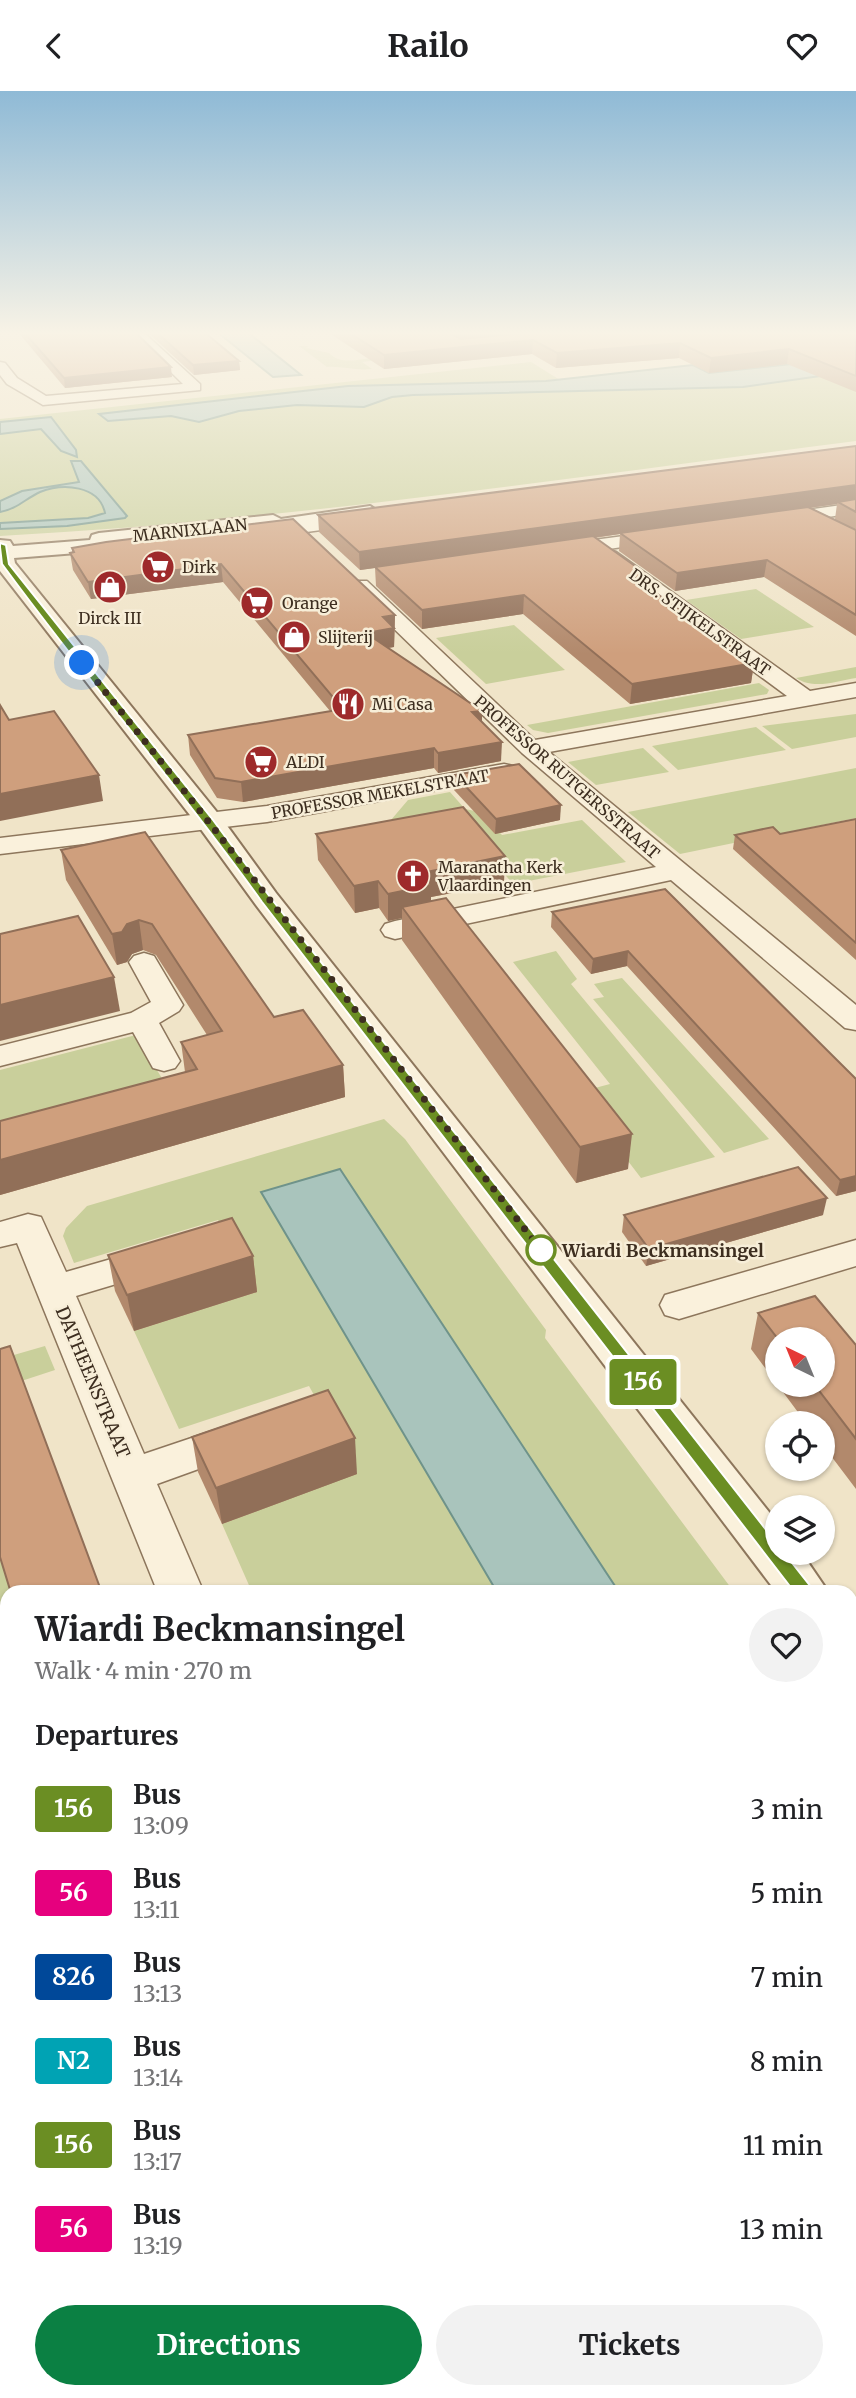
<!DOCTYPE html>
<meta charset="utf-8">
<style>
:root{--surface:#fff;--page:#f2f2f2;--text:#202124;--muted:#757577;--accent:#0b8043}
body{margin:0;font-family:Merriweather,serif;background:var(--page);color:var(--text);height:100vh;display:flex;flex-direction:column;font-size:26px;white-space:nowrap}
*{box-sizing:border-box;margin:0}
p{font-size:23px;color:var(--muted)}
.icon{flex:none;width:38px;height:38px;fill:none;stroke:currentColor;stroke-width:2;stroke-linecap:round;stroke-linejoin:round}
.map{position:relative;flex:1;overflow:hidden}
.drawer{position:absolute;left:0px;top:1494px;width:858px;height:814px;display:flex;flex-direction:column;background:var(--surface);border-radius:21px 21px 0 0;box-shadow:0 2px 5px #0004}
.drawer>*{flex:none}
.badge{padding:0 14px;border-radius:5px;font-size:24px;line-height:46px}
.needle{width:46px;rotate:317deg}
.controls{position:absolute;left:765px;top:1236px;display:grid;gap:14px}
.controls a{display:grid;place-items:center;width:70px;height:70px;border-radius:50%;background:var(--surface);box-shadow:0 2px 5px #0004;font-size:35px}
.you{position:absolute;width:35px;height:35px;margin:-18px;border:5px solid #fff;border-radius:50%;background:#1a73e8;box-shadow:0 0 0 10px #1a73e833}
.map>.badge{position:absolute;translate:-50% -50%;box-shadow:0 0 0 4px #fff}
h2{padding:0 35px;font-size:26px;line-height:63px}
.round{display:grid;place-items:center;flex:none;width:74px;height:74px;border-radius:37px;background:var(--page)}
.summary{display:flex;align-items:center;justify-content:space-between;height:119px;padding:0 35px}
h1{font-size:33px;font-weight:700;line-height:52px}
.primary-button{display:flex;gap:14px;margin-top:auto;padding:14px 35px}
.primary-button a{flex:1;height:80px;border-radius:42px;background:var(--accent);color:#fff;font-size:28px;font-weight:700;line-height:80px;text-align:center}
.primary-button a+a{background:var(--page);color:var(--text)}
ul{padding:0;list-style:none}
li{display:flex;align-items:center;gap:21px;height:84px;padding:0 35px}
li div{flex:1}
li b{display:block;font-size:26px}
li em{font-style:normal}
li .badge{min-width:77px;font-weight:700;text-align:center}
header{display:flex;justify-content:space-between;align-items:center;height:91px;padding:0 35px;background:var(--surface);font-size:32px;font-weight:700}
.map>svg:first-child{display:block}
</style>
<header><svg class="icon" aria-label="back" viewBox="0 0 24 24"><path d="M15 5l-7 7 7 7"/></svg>Railo<svg class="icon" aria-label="heart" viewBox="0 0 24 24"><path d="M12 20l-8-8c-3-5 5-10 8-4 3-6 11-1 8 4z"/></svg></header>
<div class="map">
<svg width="856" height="2307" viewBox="0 0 856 2307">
<rect width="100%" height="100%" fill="#f0e4c8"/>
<g fill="#c9cf9b">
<path d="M299,255h9l-2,2 23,5c12,13 33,6 52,3l-3,4 -16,2 10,7c-17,2 -29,-3 -45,-2z"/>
<path d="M531,271l29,18 296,-13v74c-284,36 -570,80 -856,95v-117z"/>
<path d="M756,498l58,38 -73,12 -55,-39z"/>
<path d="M514,534l51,45 -79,14 -50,-46z"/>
<path d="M856,576v11c-20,3 -42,12 -60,0z"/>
<path d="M759,592l10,7 -2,4 -219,39 -15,-3 -6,-5z"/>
<path d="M856,623v23l-64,12 -30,-23z"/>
<path d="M756,636l30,23 -108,20 -26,-24z"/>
<path d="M643,657l26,24 -73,13 -28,-23z"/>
<path d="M856,677v50l-176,36 -52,-42z"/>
<path d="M450,701l15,17 15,3 22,23 80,-15 44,42 -113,22 -47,-55 -81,-2 23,-27z"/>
<path d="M556,860l21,28 -6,5 144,173 -74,21 -65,-85 34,-9 -97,-122z"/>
<path d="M622,887l147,161 -45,14 -131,-154 11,-2 -10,-13z"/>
<path d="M136,944l43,72 -179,49v-86z"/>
<path d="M384,1028l21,20 141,191 -1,8 189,254h-115l-279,-423 -78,24 235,399h-245l-30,-68 135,-51 -48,-87 -130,43 -45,-98 122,-39 -38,-72 -144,43 -11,-27 3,-8 21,-22z"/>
<path d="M45,1255l10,24 -55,18v-29z"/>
<path d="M0,1465l12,36 -5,1v799h261l2,6h-270z"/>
<path d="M850,1658l6,7v195l-6,-8z"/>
<path d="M850,2102l6,10v169l-6,-10z"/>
</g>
<g fill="#a9c4bc" stroke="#6f938a" stroke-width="2">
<path d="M216,240h30l55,44 -28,2z"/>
<path d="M856,266v14l-113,16 -330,8 -21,2 -28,10 -67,-2 -58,6 -40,11 -28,-6 -63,5 -9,-7 249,-28 198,-5 147,-16 16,8z"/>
<path d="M51,326l25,33 1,7 -16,-6 -20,-22 -41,5v-12z"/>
<path d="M71,370h10l46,55 -2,2 -58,8 -67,3v-6l88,-5 17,-5c-6,-28 -42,-30 -65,-21 -15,7 -23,17 -40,20v-11l22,-10 57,-9z"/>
<path d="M340,1078l279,423h-122l-236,-400z"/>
<path d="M851,1852l5,8v252l-6,-10z"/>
</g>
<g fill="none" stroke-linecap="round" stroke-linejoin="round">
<defs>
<g id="minor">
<path d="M129,240h13l58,53v6l-157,15 -36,-21 -7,-9v-13l5,1 12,15 29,18 137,-12z"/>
<path d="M856,412v10l-85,12 -9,-5 9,-5z"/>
<path d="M367,423l6,1 3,4 -3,4 -74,10 -9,-5 9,-5z"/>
<path d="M669,439l9,5 -3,4 -119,18 -9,-6 9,-6z"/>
<path d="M609,459l7,2 194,139 46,-8v14l-307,55 307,253v25l-11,-2 -174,-148 -276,59 -10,-3 -4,-6 4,-6 10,-3 261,-54 -134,-114 -169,-164 -3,-4 3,-4h14l168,159 252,-44 -185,-136 -2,-4z"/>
<path d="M504,673l9,2 3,5 -3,5 -246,46 -267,32v-16l267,-32z"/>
<path d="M144,862l10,3 29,49 -4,6 -20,12 21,38 -5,7 -11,3 -11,-3 -20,-36 -133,34v-20l131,-33 20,-11 -22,-40 5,-6z"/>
<path d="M28,1123l13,3 25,55 94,-27 13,4 6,9 -6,9 -97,29 68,158 98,-33 15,5 6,11 -6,11 -100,36 47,109h-46l-141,-350 -17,4v-25z"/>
<path d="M856,1149v26l-177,53 -14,-4 -5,-10 5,-10z"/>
<path d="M478,2301h66l2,6h-66z"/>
<path d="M605,2301h74l-2,6h-74z"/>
</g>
<g id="tertiary">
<path d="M370,415l9,6 -2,4 -131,20 -9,-6 -102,11 -1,6 -7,2 -113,9 1,5 205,253 56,77 501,629v30h24l28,41h-52l-521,-688 -56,-77 -200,-257v-31l10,1 3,5 77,-6 2,-5 7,-2 174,-18 8,4z"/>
<path d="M850,1539l6,2v49l-6,-2z"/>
</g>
</defs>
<use href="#minor" stroke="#8d765c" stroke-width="3"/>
<use href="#tertiary" stroke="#8d765c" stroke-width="4"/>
<use href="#minor" fill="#faf1dc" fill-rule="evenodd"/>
<use href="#tertiary" fill="#faf1dc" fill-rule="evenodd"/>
</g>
<g fill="#b2896c" fill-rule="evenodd">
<path d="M17,240h117l38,46 -107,11z"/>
<path d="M146,240h57l36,30 1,9 -46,5z"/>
<path d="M326,240h530v61l-69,-28 -78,9 -30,-15 -123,10 -24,-14 -148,15z"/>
<path d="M856,355v190l-92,-59 -89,14 -56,-40 1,-17 -25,4 53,49 106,76 -3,20 -121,21 -107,-90 -101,15 -46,-43 -1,-18 -15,2 -41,-38 -1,-17zM837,413l-2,15 -25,-11z"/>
<path d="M293,428l102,96 -1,32 -6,1 94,63v11l19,39 -63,12 -4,-5 -191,34 -26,-4 -27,-43 -2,-20 142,-24 -107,-129 -132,17 -18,-29 -3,-17h2v-5z"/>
<path d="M455,684l105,45 -65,14 -41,-44z"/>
<path d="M856,728v141l-123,-111 2,-14 45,-1z"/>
<path d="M316,743l188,49 -73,14v4l197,268 -52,14 -174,-243v-22l-14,3 -9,-13 -24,5 -37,-53z"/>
<path d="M61,759l213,167 69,48 2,32 -345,98v-74l185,-49 -4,-30 26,-7 -51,-80 -13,-5 -11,4 -5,8 -10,3 -51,-85z"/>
<path d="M665,798l191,190v112l-20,5 -209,-230 -36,8 -40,-47 1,-15z"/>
<path d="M624,1124h199l-177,51 -24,-34z"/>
<path d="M108,1164l145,1 4,36 -123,39 -19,-40z"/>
<path d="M758,1222l98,32v144l-34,-45v-21h-16l-29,-39h45v-45h-45v45l-26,-35z"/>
<path d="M192,1346l165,37 -135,50 -24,-52z"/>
</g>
<g fill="#916f58">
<path d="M455,240h100l-94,9 -9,-6z"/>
<path d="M533,249l-1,14 -148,15v-14z"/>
<path d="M680,252l-1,15 -123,10 1,-15z"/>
<path d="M789,258l-2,15 -78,9 2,-15z"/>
<path d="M239,270l1,9 -46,5 -1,-10z"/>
<path d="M171,276l1,10 -107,11 -1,-10z"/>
<path d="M856,394v16l-18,1 -1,2 -477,66 -1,-18z"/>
<path d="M767,469l-3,17 -89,14 2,-18z"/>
<path d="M221,473l2,18 -132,17 -3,-17z"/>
<path d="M649,485l-2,19 -12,-17z"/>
<path d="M524,504l-1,19 -101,15v-19z"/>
<path d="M395,524l-1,32 -28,4v-18l17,-16z"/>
<path d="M754,572l-3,20 -121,21 2,-20z"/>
<path d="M482,620v19l-10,-18z"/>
<path d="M502,651l-1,19 -63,12v-20z"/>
<path d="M434,657v20l-191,34 -2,-20z"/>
<path d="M99,684l4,26 -103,20v-27z"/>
<path d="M561,714l-1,15 -65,14 1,-15z"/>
<path d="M505,765l-1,27 -73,14v15l-29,-5v11l-14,3v-27l34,-21z"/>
<path d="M378,790l1,27 -24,5 -1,-27z"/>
<path d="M139,829l4,30 -11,4 -5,8 -10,3 -5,-31 15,-10z"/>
<path d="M628,860l-1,15 -36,8 2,-15z"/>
<path d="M114,886l6,34 -120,30v-36z"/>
<path d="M343,974l2,32 -345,98v-35z"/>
<path d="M632,1043l-4,35 -52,14 4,-36z"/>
<path d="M856,1085v15l-20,5 4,-16z"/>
<path d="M827,1107l-4,17 -177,51 3,-17z"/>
<path d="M253,1165l4,36 -123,39 -7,-36z"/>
<path d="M355,1347l2,36 -135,50 -6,-36z"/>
</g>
<g fill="#cf9f7d" stroke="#916f58" stroke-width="2">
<path d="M23,240h111l37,36 -107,11z"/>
<path d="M155,240h48l36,30 -46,4z"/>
<path d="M347,240h108l-3,3 9,5 84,-8h311v45l-67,-27 -78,9 -31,-15 -123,10 -24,-13 -149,15z"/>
<path d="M856,355v39l-497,67 -41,-37z"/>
<path d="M856,408v13l-18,-10z"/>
<path d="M808,416l48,23v85l-89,-55 -90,13 -57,-40z"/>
<path d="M293,428l102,96 -12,2 11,11 -28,5 116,78 -10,1 30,30 -64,11 -4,-5 -193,34 -26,-4 -27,-43 155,-26 -122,-145 -133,18 -18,-29 4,-1 -2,-4 34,-6z"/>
<path d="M593,445l56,40 -14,2 119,85 -122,21 -108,-89 -102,15 -47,-43z"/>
<path d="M0,614l9,15 45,-9 45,64 -99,19z"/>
<path d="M519,673l42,41 -65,14 -41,-44z"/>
<path d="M463,716l42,49 -83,17 9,12 -43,9 -10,-13 -24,5 -38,-52z"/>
<path d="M856,728v124l-121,-108 38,-8 7,7z"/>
<path d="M145,741l129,185 29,-7 40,55 -343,95v-39l197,-52 -16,-27 41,-11 -70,-107 -13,-4 -12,4 -5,8 -10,2 -51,-84z"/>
<path d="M665,798l191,190v97l-16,4 -212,-229 -35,8 -41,-47z"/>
<path d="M446,807l186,236 -52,13 -178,-240z"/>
<path d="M78,825l36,61 -114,28v-71z"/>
<path d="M798,1076l29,31 -178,51 -25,-34z"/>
<path d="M232,1127l21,38 -126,39 -19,-40z"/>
<path d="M815,1205l41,49v94l-42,-55h8v-45h-44l-20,-26z"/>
<path d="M10,1255l92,247h-91l-11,-36v-208z"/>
<path d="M328,1299l27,48 -139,50 -24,-51z"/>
<path d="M850,2221l6,9v77h-155l9,-6h140z"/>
<path d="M268,2301h132l2,6h-132z"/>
</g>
<linearGradient id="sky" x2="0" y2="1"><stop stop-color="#8fbad6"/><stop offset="0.43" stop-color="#f8f3e6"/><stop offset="1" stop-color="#f8f3e6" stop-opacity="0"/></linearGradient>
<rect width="856" height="563" fill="url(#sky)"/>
<path fill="#6b8e23" stroke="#fff" stroke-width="2" d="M0,452l6,2 3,19 204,256 57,77 541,690 2,6 -2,5h-12l-537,-696c-83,-116 -176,-223 -260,-338l-2,-17z"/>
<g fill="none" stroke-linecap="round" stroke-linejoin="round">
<path stroke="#3d2e20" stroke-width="7" stroke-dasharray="0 12.6" d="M82,572c156,193 307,391 459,587"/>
</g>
<defs>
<symbol id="supermarket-disc" viewBox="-11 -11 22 22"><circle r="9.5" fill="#9e2a2b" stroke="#f7eed8"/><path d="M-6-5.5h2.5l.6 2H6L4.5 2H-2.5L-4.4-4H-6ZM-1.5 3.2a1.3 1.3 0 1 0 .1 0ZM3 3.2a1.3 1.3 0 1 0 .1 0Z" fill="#fff"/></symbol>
<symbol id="shop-disc" viewBox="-11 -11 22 22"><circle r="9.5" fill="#9e2a2b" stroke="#f7eed8"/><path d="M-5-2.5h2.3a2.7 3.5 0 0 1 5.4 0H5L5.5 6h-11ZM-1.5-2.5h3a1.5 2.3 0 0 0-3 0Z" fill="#fff"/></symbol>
<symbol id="restaurant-disc" viewBox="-11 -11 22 22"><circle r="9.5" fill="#9e2a2b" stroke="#f7eed8"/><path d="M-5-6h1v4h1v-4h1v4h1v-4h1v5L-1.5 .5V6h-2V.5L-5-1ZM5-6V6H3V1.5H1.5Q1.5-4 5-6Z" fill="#fff"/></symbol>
<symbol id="church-disc" viewBox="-11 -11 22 22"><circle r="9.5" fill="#9e2a2b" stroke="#f7eed8"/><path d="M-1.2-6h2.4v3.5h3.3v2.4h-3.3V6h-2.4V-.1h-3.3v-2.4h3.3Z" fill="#fff"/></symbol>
</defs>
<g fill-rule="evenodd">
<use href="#supermarket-disc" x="139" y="457" width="38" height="38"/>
<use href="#shop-disc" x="91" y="477" width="38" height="38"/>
<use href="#supermarket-disc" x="238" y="493" width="38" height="38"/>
<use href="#shop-disc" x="275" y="527" width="38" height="38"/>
<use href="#restaurant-disc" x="329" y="594" width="38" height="38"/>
<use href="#supermarket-disc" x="242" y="652" width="38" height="38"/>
<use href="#church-disc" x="394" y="766" width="38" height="38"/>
</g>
<circle fill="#fff" stroke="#6b8e23" stroke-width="3.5" cx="541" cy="1159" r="14"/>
<g text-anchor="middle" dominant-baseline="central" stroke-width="5" stroke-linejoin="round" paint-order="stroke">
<g font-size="16" fill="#3d2e20" stroke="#f7eed8">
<text transform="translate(190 439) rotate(-6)">MARNIXLAAN</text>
<text transform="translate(700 531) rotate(36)">DRS. STIJKELSTRAAT</text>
<text transform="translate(567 686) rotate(41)">PROFESSOR RUTGERSSTRAAT</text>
<text transform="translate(380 703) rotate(-10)">PROFESSOR MEKELSTRAAT</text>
</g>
<g font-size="16" fill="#3d2e20" stroke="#f7eed8" text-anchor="start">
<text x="182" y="476">Dirk</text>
<text x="282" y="512">Orange</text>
<text x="110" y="527" text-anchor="middle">Dirck III</text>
<text x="318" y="546">Slijterij</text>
<text x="372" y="613">Mi Casa</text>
<text x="286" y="671">ALDI</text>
<text x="438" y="776">Maranatha Kerk<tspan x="438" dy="18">Vlaardingen</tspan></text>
</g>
<g font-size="18" font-weight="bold" fill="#3d2e20" stroke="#f7eed8" text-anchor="start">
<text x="562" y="1159">Wiardi Beckmansingel</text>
</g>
<g font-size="18" fill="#3d2e20" stroke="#f7eed8">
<text transform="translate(93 1291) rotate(67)">DATHEENSTRAAT</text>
</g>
</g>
</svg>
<div class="controls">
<a><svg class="needle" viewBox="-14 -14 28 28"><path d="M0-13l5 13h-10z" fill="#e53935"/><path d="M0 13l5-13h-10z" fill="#757577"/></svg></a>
<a><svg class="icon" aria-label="locate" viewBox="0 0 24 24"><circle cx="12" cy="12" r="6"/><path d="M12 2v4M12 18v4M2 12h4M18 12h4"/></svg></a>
<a><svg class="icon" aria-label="layers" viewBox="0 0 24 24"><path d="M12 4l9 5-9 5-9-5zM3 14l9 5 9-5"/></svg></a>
</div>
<div class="you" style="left:82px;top:572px"></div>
<b class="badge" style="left:643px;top:1291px;background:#6b8e23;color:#fff">156</b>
<section class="drawer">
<div class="summary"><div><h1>Wiardi Beckmansingel</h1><p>Walk · 4 min · 270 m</p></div><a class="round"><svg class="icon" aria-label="heart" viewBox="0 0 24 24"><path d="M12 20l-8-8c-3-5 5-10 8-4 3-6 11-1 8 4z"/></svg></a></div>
<h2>Departures</h2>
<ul>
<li><span class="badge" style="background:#6b8e23;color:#fff">156</span><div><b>Bus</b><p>13:09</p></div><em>3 min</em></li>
<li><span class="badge" style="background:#e6007e;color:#fff">56</span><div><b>Bus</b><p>13:11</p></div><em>5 min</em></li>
<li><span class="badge" style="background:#004899;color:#fff">826</span><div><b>Bus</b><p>13:13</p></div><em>7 min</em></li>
<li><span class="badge" style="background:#00a3b4;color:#fff">N2</span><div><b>Bus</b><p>13:14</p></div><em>8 min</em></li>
<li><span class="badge" style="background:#6b8e23;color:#fff">156</span><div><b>Bus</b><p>13:17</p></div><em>11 min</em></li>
<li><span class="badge" style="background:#e6007e;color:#fff">56</span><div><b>Bus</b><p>13:19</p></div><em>13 min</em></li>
</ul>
<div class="primary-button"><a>Directions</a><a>Tickets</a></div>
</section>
</div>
